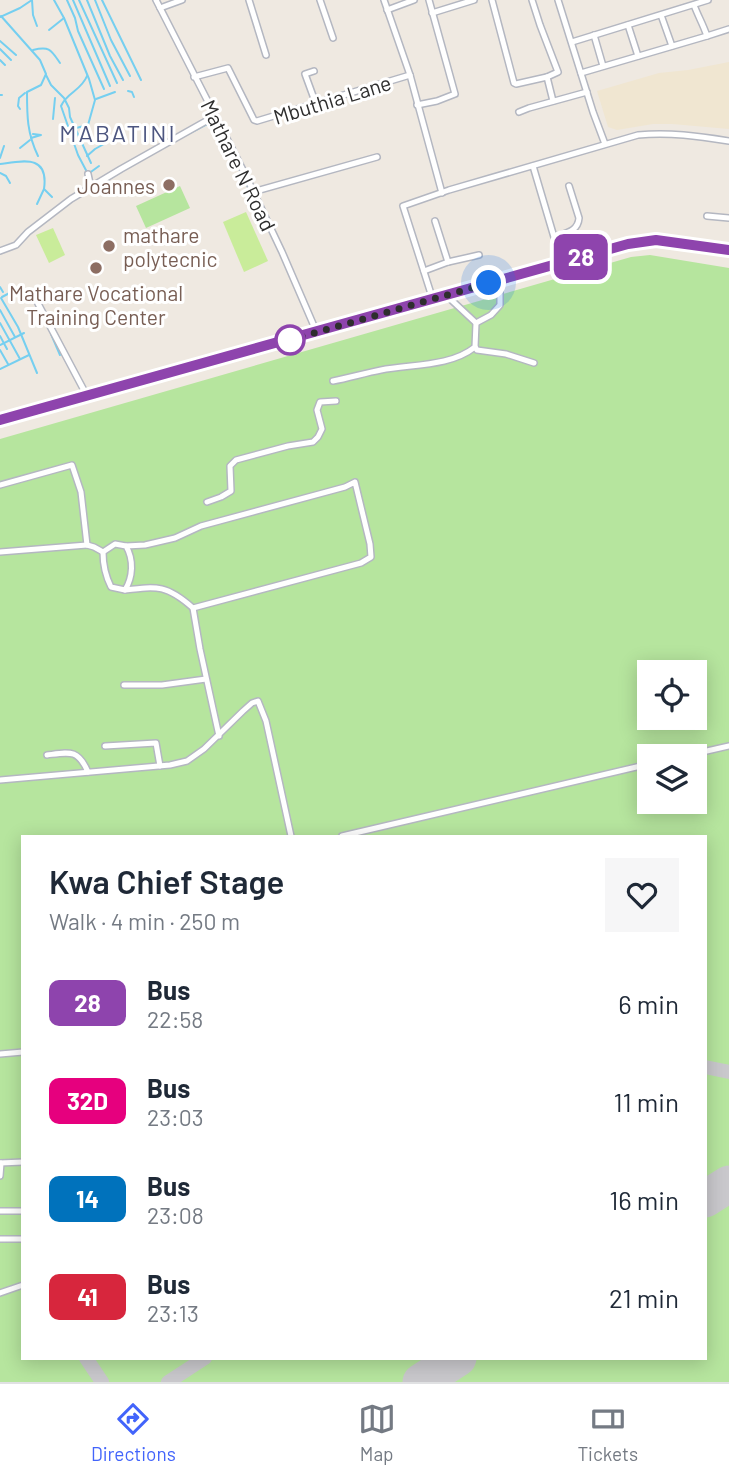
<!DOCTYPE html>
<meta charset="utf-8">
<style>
:root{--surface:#fff;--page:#f6f6f7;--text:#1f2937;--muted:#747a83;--line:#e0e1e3;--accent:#4264fb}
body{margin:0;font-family:Barlow,sans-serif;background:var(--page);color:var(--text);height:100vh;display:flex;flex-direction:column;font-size:26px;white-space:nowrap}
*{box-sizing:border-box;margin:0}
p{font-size:23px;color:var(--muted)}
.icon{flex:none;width:38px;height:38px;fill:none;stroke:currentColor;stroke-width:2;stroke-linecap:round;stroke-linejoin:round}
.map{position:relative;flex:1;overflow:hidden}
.panel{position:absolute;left:21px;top:835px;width:686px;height:525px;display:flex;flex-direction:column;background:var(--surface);border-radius:0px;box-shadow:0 4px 18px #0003}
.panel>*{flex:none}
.badge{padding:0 14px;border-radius:10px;font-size:24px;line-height:46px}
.fabs{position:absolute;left:637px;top:660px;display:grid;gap:14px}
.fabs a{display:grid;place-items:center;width:70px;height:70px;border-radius:0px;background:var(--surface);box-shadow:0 4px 18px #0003;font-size:35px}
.you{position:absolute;width:35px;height:35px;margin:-18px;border:5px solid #fff;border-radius:50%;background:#1a73e8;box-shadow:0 0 0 10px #1a73e833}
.map>.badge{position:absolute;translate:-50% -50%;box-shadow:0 0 0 4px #fff}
.round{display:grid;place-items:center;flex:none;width:74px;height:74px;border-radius:0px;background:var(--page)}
.head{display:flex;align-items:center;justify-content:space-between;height:119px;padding:0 28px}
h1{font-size:33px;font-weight:600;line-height:52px}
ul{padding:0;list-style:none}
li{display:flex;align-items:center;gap:21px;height:98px;padding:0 28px}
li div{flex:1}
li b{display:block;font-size:26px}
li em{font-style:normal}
li .badge{min-width:77px;font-weight:700;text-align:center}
.tabs{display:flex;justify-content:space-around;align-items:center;height:98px;border-top:2px solid var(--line);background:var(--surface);font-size:19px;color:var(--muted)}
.tabs a{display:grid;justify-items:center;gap:4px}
.tabs .selected{color:var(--accent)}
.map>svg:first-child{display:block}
</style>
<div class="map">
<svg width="729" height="1382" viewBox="0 0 729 1382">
<rect width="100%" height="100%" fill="#efe9e1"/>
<path fill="#f0e6d1" d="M729,62v67l-57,-5h-19l-36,6 -9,-3 -11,-36 62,-18 29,-3z"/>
<g fill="#b6e59e" fill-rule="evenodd">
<path d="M180,186l10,22 -44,20 -10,-22z"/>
<path d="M650,255l79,13v1114h-729v-943l631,-182zM649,672h46v46h-46zM649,756h46v46h-46zM23,836h682v522h-682z"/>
</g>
<g fill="#c9ec9a">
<path d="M246,212l22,49 -24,11 -21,-50z"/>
<path d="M53,228l12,27 -16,8 -13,-28z"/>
</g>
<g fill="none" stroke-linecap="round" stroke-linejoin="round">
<g stroke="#75cff0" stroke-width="2">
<path d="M32,0l1,15 4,11"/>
<path d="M54,0l10,18 25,61 6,21 -7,25 -12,3"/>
<path d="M67,0l8,18 3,13 26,58"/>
<path d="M73,0l37,86"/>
<path d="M79,0l38,83"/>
<path d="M87,0l23,56 13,24"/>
<path d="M95,0l16,40 19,36"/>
<path d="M102,0l39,80"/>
<path d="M1,16l39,44 6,14 -5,11 -14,7c0,24 0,41 11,64"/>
<path d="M0,17l20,-9 12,-8"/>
<path d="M49,30l15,-12"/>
<path d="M0,41l16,14"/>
<path d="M0,49l11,11"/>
<path d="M33,50c17,-4 18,0 27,13"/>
<path d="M0,60l5,5"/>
<path d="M46,75l5,10 13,13 5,10 1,9 21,46"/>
<path d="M87,76c-6,15 -20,16 -26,30l17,49 10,19 11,-8"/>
<path d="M128,91l4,1 2,5"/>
<path d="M0,95h2"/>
<path d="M96,99l19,-7"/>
<path d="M20,109l-2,-3 1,-8 6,-5"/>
<path d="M53,119l2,-21"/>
<path d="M186,135l29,-15"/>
<path d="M31,138l10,-3 -8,-1"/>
<path d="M20,148l10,-8"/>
<path d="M87,156l8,-7 16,-9"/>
<path d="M0,158l4,-12"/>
<path d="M235,160l22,46"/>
<path d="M0,164c23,-3 49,-10 44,25l8,8"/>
<path d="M0,173l6,3 4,7"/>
<path d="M104,182l25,-15"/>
<path d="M37,204l7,-15"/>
<path d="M0,287l3,5"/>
<path d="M2,297l15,-8"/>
<path d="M1,298l17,29 19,46"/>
<path d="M0,310l15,27"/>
<path d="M0,323l20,36"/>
<path d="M51,334l9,21"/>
<path d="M0,336l7,13"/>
<path d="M0,345l24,-12"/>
<path d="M0,350l8,14"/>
<path d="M0,369l29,-14"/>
</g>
<g stroke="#c9c8cc" stroke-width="14">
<path d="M705,1067l24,5"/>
<path d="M86,1358l16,24"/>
<path d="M168,1382l37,-24"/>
</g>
<g stroke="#c9c8cc" stroke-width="37">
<path d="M705,1199l24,-15"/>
<path d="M421,1382l37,-24"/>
</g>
<defs>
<g id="minor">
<path d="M156,0l89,174 37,78 35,81"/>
<path d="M249,0l17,55"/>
<path d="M320,0l13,38"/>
<path d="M384,0l26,75 32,118"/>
<path d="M492,0l22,83 2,1 31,-7 11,-5 -18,-47 -8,-25"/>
<path d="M558,0l35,112 12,32"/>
<path d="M694,5c4,11 9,19 13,31l22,-7"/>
<path d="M160,8l22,-8"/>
<path d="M387,10l27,-10"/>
<path d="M432,13l42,-13"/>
<path d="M661,15l11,31"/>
<path d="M628,25l10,31"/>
<path d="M594,35l9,31"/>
<path d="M572,42l136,-42"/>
<path d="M314,71l-9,3 11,30"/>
<path d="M581,73l126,-37"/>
<path d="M194,77l34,-9 26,52 3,1 153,-46"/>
<path d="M547,77l6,24"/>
<path d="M417,105l20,-4 18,-7 -26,-94"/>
<path d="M519,112l10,-4 58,-16"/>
<path d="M533,166l21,71c11,-4 24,-5 25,-19l-10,-32"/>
<path d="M88,174l3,14"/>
<path d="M253,192l124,-35"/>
<path d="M707,216l22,2"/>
<path d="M435,221l13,41"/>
<path d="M0,251l16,-6 12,-13 43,-33 50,-30 94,-53"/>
<path d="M424,271l24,-9 31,-7"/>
<path d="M34,296l53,100"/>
<path d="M433,300l-30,-94 46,-16 189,-55c31,-3 60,1 91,6"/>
<path d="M476,323l15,-8 9,-10v-14"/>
<path d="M475,347l2,3 29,4 28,9"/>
<path d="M333,381c16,-3 32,-8 48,-11 30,-6 69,-3 94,-23l1,-24 -30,-28"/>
<path d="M0,485l72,-20 9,27 6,53 -87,7"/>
<path d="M207,502l14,-5 10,-6 -1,-25 6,-6 52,-14 25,-4 5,-5 4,-8 -5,-19 3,-8 16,-1"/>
<path d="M115,544l11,2c8,14 7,31 -1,44l-14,-3c-6,-12 -8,-22 -8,-35z"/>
<path d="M87,545l7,2 9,5"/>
<path d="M125,590c33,-4 42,-5 68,18l168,-45 10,-6 -1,-13 -15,-62 -10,5 -144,39 -26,12 -30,7 -19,1"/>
<path d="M193,608l7,41 19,87"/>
<path d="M124,685h38l44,-6"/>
<path d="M105,746l51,-3 4,23"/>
<path d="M47,755c23,-3 31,-6 41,17"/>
<path d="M685,756l44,-10"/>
<path d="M0,780l170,-15 17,-4 17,-12 39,-38 9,-8 6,-2 8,20 25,115"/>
<path d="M342,836l307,-72"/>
<path d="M0,1054l23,-2"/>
<path d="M0,1163l23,-1"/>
<path d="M0,1176l1,-13"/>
<path d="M0,1211h23"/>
<path d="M0,1239h23"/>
<path d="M0,1293l23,-8"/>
</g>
<path id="secondary" d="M0,420l317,-87 193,-57 118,-32 28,-4 73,10"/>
</defs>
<use href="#minor" stroke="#b4b7c1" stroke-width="8"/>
<use href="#secondary" stroke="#b4b7c1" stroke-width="10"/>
<use href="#minor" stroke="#fff" stroke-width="5"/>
<use href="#secondary" stroke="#fff" stroke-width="7"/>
</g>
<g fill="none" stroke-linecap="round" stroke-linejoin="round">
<defs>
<path id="line" d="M0,420l628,-176 28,-4 73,10"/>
</defs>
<use href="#line" stroke="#fff" stroke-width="16"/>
<use href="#line" stroke="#8e44ad" stroke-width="10"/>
<path stroke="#2e2e2e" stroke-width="7" stroke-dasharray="0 12.6" d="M290,340l199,-57"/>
</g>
<g fill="#8d6e63" stroke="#fff" stroke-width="2.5">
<circle cx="169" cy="185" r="7"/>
<circle cx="109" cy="246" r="7"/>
<circle cx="96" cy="268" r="7"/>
</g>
<circle fill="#fff" stroke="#8e44ad" stroke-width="3.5" cx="290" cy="340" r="14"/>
<g text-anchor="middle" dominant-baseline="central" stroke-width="6" stroke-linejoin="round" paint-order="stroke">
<g font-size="21" fill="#2e2e2e" stroke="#fff">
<text transform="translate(332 99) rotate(-17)">Mbuthia Lane</text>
<text transform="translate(239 165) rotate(64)">Mathare N Road</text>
</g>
<g font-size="21" fill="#785e54" stroke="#fff" text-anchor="end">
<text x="155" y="185">Joannes</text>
<text x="123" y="234" text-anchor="start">mathare<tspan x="123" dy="24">polytecnic</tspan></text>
<text x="96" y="292" text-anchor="middle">Mathare Vocational<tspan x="96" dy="24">Training Center</tspan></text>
</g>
<g font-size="24" letter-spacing="2" fill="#4d5680" stroke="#fff">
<text x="118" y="132">MABATINI</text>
</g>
</g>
</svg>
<div class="fabs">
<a><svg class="icon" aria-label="locate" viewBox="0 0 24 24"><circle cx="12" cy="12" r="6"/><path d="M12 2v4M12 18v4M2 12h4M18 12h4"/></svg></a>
<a><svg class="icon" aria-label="layers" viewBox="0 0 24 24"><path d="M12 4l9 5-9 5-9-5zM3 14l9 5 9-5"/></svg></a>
</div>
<div class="you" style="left:489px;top:283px"></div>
<b class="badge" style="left:581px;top:257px;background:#8e44ad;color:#fff">28</b>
<section class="panel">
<div class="head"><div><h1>Kwa Chief Stage</h1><p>Walk · 4 min · 250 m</p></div><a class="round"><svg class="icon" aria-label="heart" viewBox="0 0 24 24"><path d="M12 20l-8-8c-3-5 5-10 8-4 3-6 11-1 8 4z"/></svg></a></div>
<ul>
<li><span class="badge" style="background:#8e44ad;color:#fff">28</span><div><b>Bus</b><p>22:58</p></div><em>6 min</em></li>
<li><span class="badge" style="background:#e6007e;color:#fff">32D</span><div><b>Bus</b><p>23:03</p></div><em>11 min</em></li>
<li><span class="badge" style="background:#0072bc;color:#fff">14</span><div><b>Bus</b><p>23:08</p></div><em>16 min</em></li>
<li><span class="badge" style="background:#d7263d;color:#fff">41</span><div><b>Bus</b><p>23:13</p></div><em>21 min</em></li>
</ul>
</section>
</div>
<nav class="tabs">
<a class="selected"><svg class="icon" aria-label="directions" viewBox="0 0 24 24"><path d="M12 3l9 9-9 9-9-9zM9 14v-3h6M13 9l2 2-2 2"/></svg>Directions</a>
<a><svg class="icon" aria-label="map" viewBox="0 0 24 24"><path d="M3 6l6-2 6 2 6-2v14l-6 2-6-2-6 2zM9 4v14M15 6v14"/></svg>Map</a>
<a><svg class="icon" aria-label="tickets" viewBox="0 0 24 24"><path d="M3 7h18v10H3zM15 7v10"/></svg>Tickets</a>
</nav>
